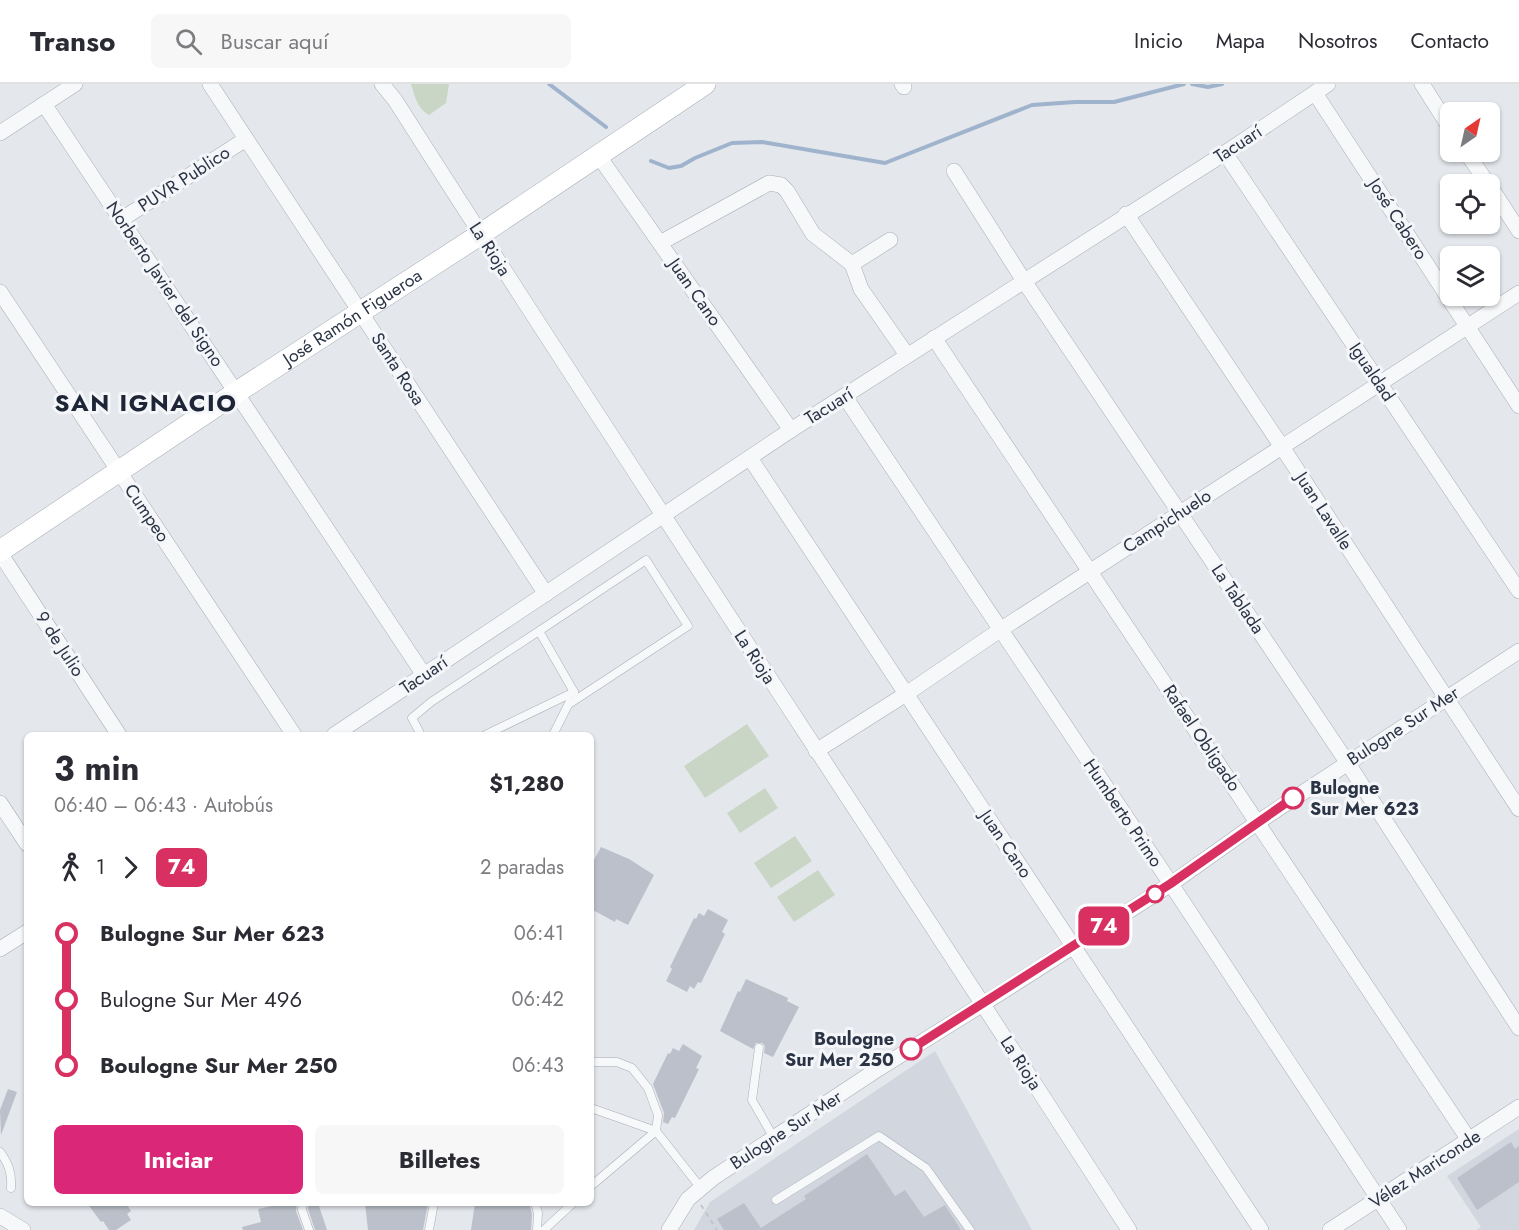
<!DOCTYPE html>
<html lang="es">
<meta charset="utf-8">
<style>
:root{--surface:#fff;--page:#f7f7f7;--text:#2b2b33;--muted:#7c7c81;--line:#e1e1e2;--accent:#db2777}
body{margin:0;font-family:Jost,sans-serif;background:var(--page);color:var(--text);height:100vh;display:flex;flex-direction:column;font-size:22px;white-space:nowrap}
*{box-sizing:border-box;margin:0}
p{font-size:20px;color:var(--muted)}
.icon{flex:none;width:33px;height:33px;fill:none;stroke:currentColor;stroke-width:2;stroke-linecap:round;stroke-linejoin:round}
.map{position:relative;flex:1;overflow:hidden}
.panel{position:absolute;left:24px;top:648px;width:570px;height:474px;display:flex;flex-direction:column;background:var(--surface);border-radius:9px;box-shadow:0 2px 4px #0004}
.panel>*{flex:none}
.badge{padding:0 12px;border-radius:9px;font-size:21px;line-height:39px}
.needle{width:39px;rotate:34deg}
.tools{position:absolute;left:1440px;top:18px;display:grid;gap:12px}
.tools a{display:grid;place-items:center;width:60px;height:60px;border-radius:9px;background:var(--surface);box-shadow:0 2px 4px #0004;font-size:30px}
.map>.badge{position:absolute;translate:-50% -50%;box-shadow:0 0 0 3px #fff}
.legs{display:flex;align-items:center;gap:9px;height:66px;padding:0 30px;font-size:20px}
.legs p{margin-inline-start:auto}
.summary{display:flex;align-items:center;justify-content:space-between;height:102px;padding:0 30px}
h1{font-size:33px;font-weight:700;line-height:45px}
.action{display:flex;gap:12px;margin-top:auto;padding:12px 30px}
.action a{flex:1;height:69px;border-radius:9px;background:var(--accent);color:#fff;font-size:24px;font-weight:700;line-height:69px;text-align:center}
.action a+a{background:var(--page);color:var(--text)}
ul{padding:0 30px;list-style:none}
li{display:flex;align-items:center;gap:21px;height:66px;font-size:22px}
li i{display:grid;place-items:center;width:9px;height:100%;margin:0 8px;background:currentColor}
li i::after{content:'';width:15px;height:15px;margin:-8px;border:4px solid;border-radius:50%;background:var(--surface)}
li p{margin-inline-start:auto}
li:first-child i{background:linear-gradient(#0000 50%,currentColor 0)}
li:last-child i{background:linear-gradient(currentColor 50%,#0000 0)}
header{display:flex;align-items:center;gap:36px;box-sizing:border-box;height:84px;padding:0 30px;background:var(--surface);border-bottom:2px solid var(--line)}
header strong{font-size:28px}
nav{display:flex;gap:33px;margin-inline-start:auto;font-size:21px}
.search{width:420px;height:54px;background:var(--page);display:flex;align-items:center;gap:15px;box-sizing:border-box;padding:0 21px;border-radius:9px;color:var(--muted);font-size:22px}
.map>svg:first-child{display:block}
</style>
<header>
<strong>Transo</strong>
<div class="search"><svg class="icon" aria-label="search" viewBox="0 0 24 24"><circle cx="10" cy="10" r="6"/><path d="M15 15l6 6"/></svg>Buscar aquí</div>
<nav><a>Inicio</a><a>Mapa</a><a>Nosotros</a><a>Contacto</a></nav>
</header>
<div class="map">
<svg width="1519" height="1146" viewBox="0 0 1519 1146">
<rect width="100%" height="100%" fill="#e4e7ec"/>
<g fill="#d2d6de">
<path d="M935,967l97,179h-338l16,-28z"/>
<path d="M1519,1045v101h-43l5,-3 -34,-51z"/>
</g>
<g fill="#c9d6c5">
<path d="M411,0h38l-3,19 -17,12c-12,-7 -14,-18 -18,-31z"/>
<path d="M747,640l22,32 -64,42 -21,-32z"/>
<path d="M765,704l13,20 -38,25 -13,-20z"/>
<path d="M795,752l17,25 -41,27 -17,-25z"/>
<path d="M818,786l17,25 -41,27 -17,-25z"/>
</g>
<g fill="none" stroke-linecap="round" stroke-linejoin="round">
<g stroke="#9fb4cc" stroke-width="4">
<path d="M549,0l57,43"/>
<path d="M1192,0l16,3 14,-3"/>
<path d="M651,77l18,7 12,-2 14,-8 37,-15 30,-1 123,21 147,-58 43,-3h39l70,-18"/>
</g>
</g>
<g fill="#bbc0ca">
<path d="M601,763l28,12 25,16 -26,50 -12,-6 -1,3 -24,-13v-51l3,2z"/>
<path d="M708,825l20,11 -6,12 3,2 -24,49 -3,-1 -4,7 -4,-3 -3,6 -21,-11 6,-12 -2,-2 24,-49 2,1 3,-6 5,3z"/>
<path d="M746,895l42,19 -1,3 12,6 -26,50 -9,-4 1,-7 -3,-3h-6l-3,6 -33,-18 18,-40 2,1z"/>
<path d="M683,960l19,12 -6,12 3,1 -24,49 -3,-1 -4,7 -5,-2 1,-9 -11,-29 15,-31 2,1 3,-6 6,3z"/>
<path d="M8,1005l9,3 -16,43 -1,-25z"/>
<path d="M1511,1058l4,7 4,-3v36l-42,28 -20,-32z"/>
<path d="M867,1070l28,42 10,-6 19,27 21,-12 16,25h-237l-7,-11 27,-16 17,25 45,-29 -2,-3z"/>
<path d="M87,1119h39l5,8 -4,3 4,6 -15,10h-7l-6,-9 -2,1z"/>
<path d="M271,1119h26l-1,8 7,19h-60l-1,-3 19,-5 -3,-13 14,-3z"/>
<path d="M309,1119h9l9,27h-12l-7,-21z"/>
<path d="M365,1119h63l-5,27h-55z"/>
<path d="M475,1119h54l3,11 -1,16h-60z"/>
</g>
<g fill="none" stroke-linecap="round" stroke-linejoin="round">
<defs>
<g id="service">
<path d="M539,547l107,-71 42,66 -119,78"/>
<path d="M421,651l-9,-17 19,-16 108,-71 35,61"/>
<path d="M485,651l89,-43"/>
<path d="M553,651l17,-34"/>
<path d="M759,964l-7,52 22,38"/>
<path d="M591,978h26l15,6 16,20 10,27 -2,16 -65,-23"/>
<path d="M0,1068c9,12 12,22 11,36"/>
<path d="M591,1102l65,-55 44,56"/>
<path d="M776,1116l103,-64 47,32 44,62"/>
<path d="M303,1119l-1,7 7,20"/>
<path d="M535,1119l3,10 -1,17"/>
<path d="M429,1146l5,-27"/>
<path d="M544,1146l29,-27"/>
</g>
<g id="minor">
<path d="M210,0l336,510"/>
<path d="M382,0l13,16c241,379 491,752 734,1130"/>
<path d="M902,0l2,3"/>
<path d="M1422,0l28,44"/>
<path d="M1315,9l204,313"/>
<path d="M44,20l380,571"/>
<path d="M0,49l75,-49"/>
<path d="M1466,68l22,32"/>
<path d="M1225,69l294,438"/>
<path d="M598,71l193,275"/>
<path d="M954,87l70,110 323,481 172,266"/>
<path d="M1490,102l29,45"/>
<path d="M1126,130l156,233 237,362"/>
<path d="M122,135l124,-80"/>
<path d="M660,159l109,-60 12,2 6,6 26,43 39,30 9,25 46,66"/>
<path d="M852,180l38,-24"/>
<path d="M0,208l294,443"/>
<path d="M934,254l535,802"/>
<path d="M845,313l326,487 228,346"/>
<path d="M750,374l511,772"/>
<path d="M0,469l119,182"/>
<path d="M334,651l457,-305 434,-277 103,-69"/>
<path d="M816,667l90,-57 94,-64 519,-337"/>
<path d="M0,719l27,41"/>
<path d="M0,865l27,-17"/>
<path d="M0,1132l23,14"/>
<path d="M669,1146l19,-31 25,-21 162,-107 108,-67 188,-120 87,-62 261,-171"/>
<path d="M1330,1146l189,-123"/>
</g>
<g id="secondary">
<path id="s1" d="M0,467l237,-159 244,-158 224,-150"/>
</g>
</defs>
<use href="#service" stroke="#a9aeb7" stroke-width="9"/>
<use href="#minor" stroke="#a9aeb7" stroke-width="16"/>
<use href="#secondary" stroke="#a9aeb7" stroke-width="22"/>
<path stroke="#c2c5cb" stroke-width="2" stroke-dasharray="4.5 4.5" stroke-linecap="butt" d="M701,1121l16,25"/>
<use href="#service" stroke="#f7f8fa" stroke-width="8"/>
<use href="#minor" stroke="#f7f8fa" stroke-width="15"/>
<use href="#secondary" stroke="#fff" stroke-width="21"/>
</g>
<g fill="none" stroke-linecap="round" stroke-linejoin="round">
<defs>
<path id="line-1" d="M911,965l259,-165 123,-86"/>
</defs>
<use href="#line-1" stroke="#fff" stroke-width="14"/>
<use href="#line-1" stroke="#d93062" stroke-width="9"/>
</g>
<g fill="#fff" stroke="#d93062" stroke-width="3">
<circle cx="1293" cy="714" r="10"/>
<circle cx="1155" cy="810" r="8"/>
<circle cx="911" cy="965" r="10"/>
</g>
<g text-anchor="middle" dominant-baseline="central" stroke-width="6" stroke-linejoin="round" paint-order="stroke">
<g font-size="18" fill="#2b3445" stroke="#f4f6f9">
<text transform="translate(1238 60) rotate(-33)">Tacuarí</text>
<text transform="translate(184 95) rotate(-33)">PUVR Publico</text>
<text transform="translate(1398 135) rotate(57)">José Cabero</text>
<text transform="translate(490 165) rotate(57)">La Rioja</text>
<text transform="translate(165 200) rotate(56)">Norberto Javier del Signo</text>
<text transform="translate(695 208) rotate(55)">Juan Cano</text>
<text stroke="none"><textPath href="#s1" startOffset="423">José Ramón Figueroa</textPath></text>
<text transform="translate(398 285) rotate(57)">Santa Rosa</text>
<text transform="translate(1372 288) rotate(56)">Igualdad</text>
<text transform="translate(829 322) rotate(-32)">Tacuarí</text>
<text transform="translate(1324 427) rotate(57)">Juan Lavalle</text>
<text transform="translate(147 429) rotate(56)">Cumpeo</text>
<text transform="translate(1167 437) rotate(-33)">Campichuelo</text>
<text transform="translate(1238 515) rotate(56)">La Tablada</text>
<text transform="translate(60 560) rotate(57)">9 de Julio</text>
<text transform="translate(755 573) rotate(57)">La Rioja</text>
<text transform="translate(424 591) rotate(-34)">Tacuarí</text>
<text transform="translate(1403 642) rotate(-33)">Bulogne Sur Mer</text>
<text transform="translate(1202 654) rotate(56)">Rafael Obligado</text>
<text transform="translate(1123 729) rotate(56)">Humberto Primo</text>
<text transform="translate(1006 760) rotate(56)">Juan Cano</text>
<text transform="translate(1021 979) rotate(57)">La Rioja</text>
<text transform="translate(786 1046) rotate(-33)">Bulogne Sur Mer</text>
<text transform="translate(1425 1085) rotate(-33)">Vélez Mariconde</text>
</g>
<g font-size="18" font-weight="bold" fill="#2b3445" stroke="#f4f6f9" text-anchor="start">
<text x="1310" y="704">Bulogne<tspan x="1310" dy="21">Sur Mer 623</tspan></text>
<text x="894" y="955" text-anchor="end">Boulogne<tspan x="894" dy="21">Sur Mer 250</tspan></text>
</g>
<g font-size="24" font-weight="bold" letter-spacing="1.5" fill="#1d2536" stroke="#f4f6f9">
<text x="146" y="318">SAN IGNACIO</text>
</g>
</g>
</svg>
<div class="tools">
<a><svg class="needle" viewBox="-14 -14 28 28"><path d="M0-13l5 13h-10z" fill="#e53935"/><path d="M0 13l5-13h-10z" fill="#7c7c81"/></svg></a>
<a><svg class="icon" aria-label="locate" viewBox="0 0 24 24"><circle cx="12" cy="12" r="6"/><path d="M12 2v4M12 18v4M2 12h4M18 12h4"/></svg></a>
<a><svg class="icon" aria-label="layers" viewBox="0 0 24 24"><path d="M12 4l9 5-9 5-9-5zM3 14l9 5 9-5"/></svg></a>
</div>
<b class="badge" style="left:1104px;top:842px;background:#d93062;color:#fff">74</b>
<section class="panel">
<div class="summary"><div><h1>3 min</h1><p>06:40 – 06:43 · Autobús</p></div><b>$1,280</b></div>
<div class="legs"><svg class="icon" aria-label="walk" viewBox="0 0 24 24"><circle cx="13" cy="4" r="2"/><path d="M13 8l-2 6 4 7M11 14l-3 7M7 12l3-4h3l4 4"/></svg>1<svg class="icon" aria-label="forward" viewBox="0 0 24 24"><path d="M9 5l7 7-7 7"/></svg><b class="badge" style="background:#d93062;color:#fff">74</b><p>2 paradas</p></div>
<ul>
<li><i style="color:#d93062"></i><b>Bulogne Sur Mer 623</b><p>06:41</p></li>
<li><i style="color:#d93062"></i><span>Bulogne Sur Mer 496</span><p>06:42</p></li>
<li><i style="color:#d93062"></i><b>Boulogne Sur Mer 250</b><p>06:43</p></li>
</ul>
<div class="action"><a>Iniciar</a><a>Billetes</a></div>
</section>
</div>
